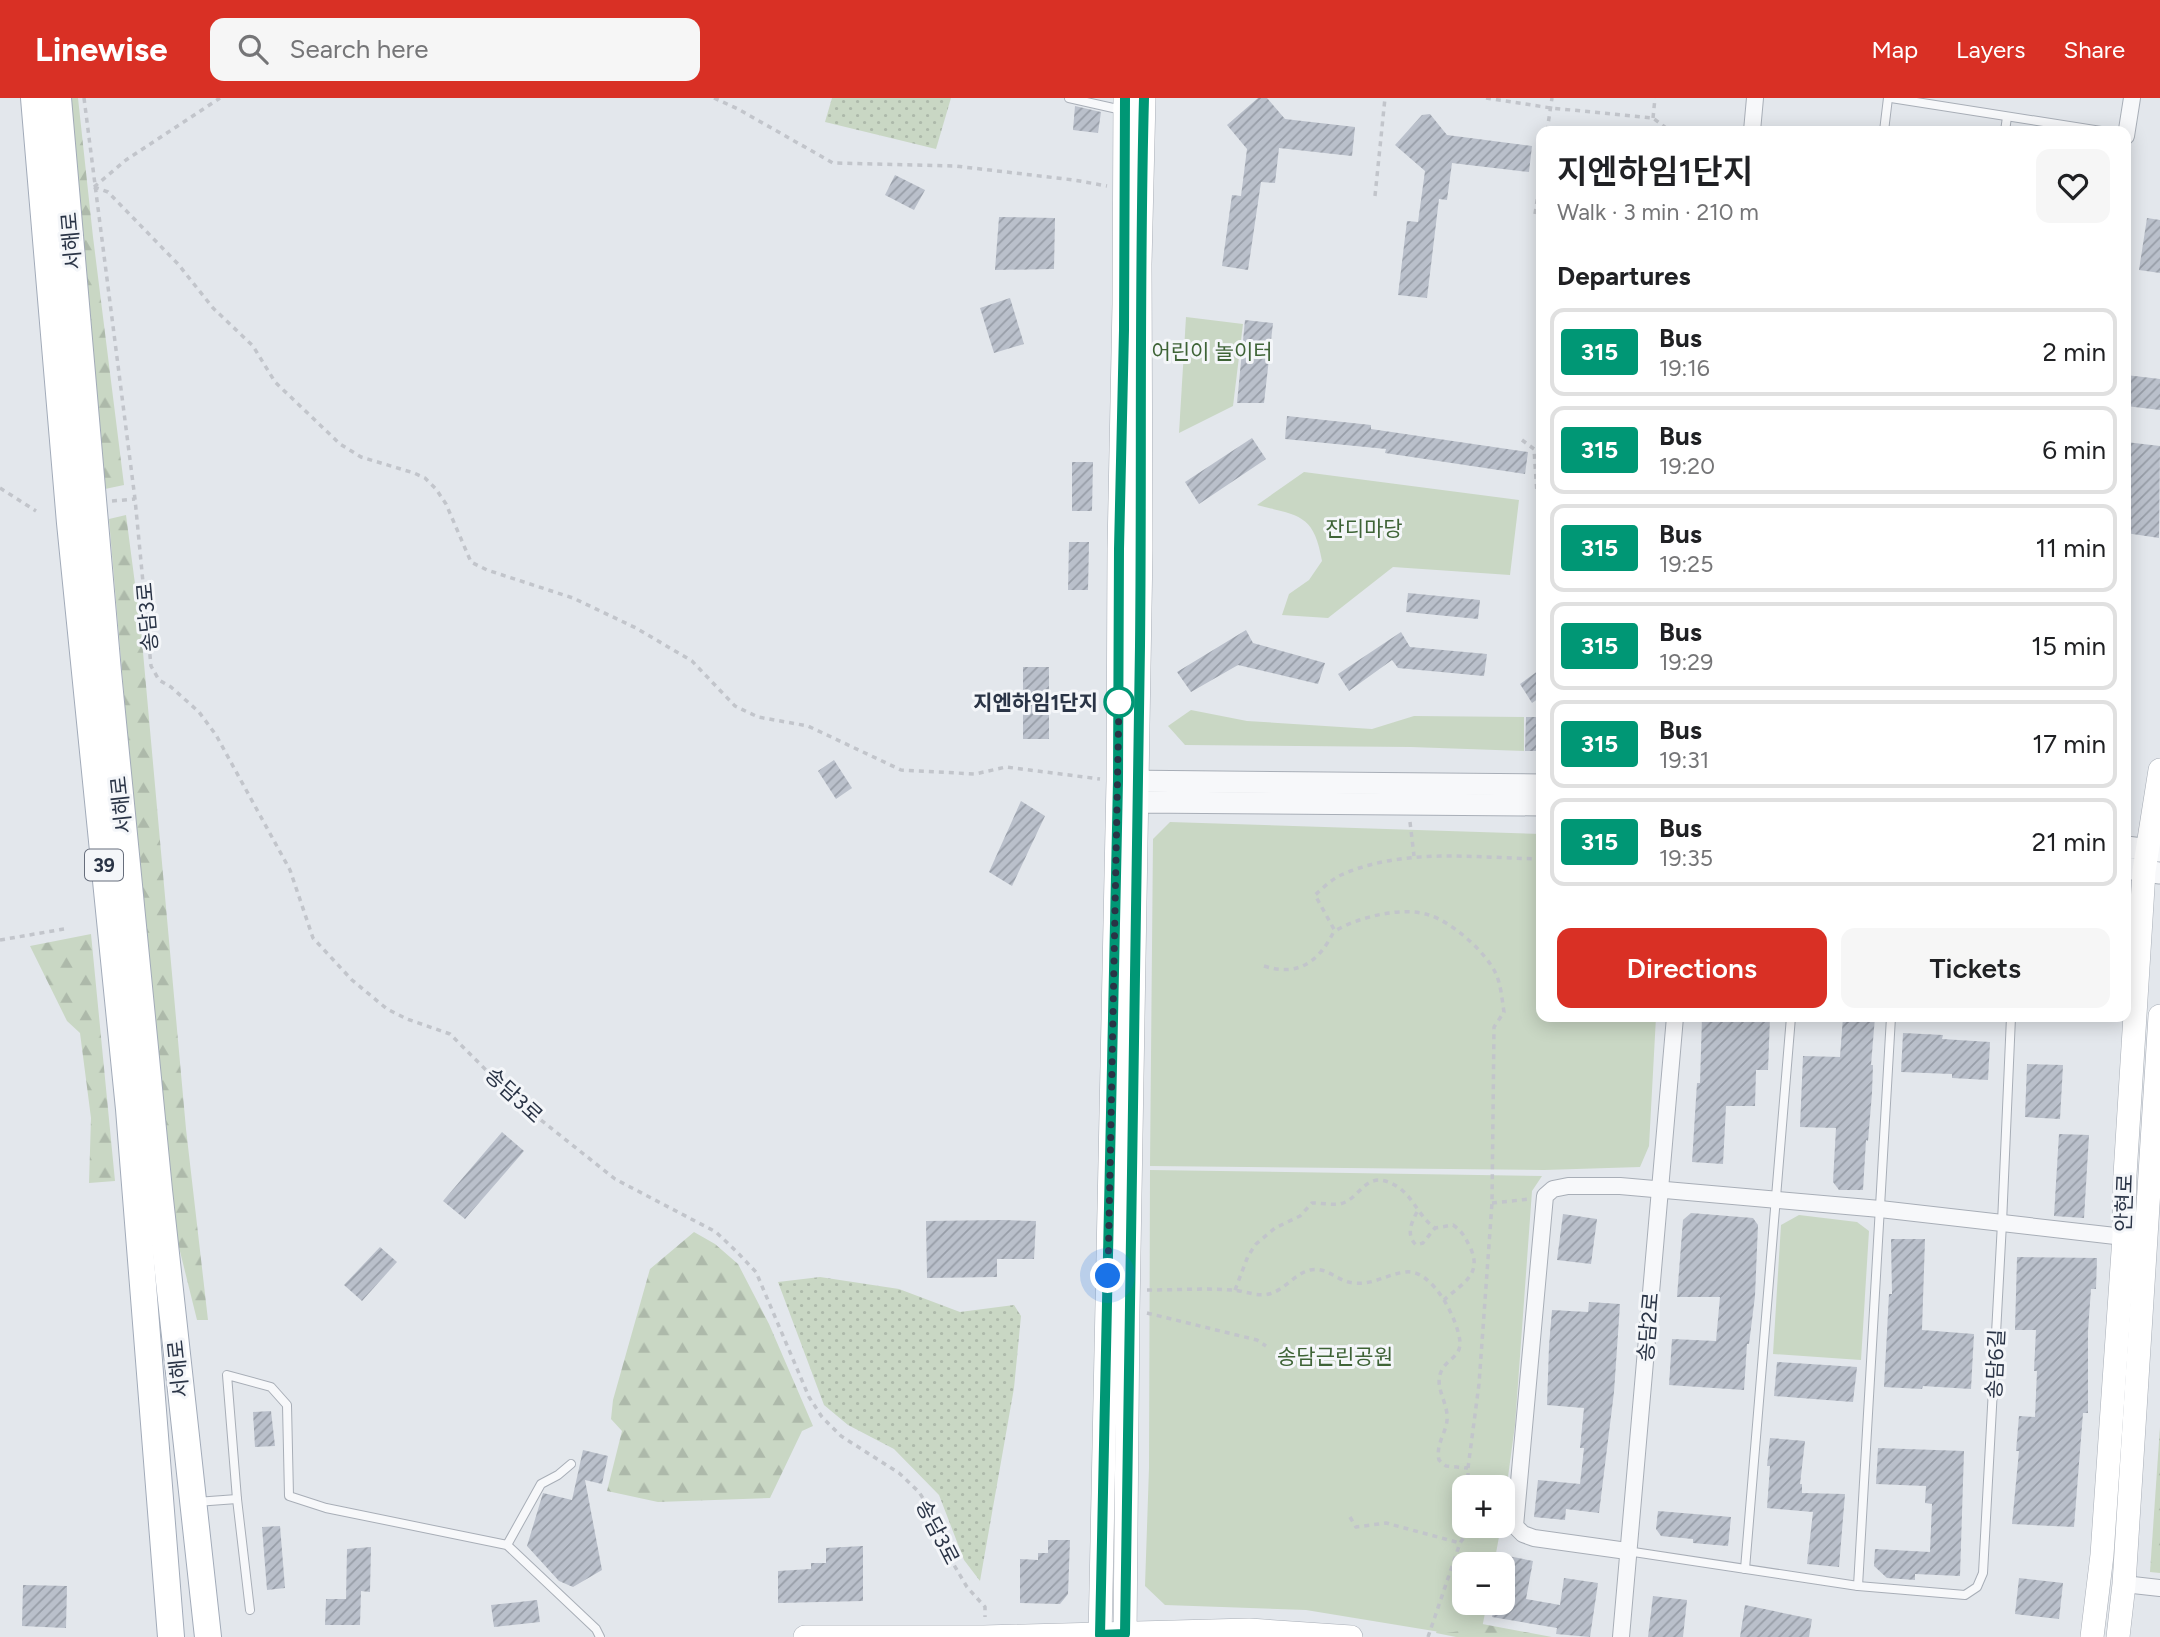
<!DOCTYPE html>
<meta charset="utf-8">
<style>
:root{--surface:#fff;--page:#f6f6f6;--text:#202124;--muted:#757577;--line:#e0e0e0;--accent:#d93025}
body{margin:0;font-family:Figtree,"Noto Sans KR",sans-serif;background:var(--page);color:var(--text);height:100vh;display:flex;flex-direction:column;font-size:26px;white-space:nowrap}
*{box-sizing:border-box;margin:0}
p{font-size:23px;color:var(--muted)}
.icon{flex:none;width:38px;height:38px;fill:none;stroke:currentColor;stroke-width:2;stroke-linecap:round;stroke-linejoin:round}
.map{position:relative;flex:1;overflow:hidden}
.sheet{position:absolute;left:1536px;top:28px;width:595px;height:896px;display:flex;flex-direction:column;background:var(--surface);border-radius:14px;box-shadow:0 4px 18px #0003}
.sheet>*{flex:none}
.badge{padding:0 14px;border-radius:5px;font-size:24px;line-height:46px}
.fabs{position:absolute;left:1452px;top:1377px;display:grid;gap:14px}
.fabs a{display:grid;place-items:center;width:63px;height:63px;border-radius:14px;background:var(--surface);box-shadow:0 4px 18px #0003;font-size:35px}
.you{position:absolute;width:35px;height:35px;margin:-18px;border:5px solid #fff;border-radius:50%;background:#1a73e8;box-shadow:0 0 0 10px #1a73e833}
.map>.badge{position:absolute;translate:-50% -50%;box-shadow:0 0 0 4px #fff}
h2{padding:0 21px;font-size:26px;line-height:63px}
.round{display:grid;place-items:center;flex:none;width:74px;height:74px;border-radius:14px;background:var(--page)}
.head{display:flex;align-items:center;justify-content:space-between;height:119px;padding:0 21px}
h1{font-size:33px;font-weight:600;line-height:52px}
.cta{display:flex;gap:14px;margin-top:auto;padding:14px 21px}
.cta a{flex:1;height:80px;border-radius:14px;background:var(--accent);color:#fff;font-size:28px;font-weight:600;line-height:80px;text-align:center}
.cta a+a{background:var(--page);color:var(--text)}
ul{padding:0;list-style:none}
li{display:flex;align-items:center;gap:21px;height:88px;margin:0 14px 10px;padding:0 7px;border:4px solid var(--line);border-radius:14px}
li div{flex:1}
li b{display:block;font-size:26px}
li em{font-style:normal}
li .badge{min-width:77px;font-weight:700;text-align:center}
header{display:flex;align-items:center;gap:42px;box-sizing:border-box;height:98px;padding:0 35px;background:var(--accent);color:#fff}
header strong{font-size:33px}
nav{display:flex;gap:38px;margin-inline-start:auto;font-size:24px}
.search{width:490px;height:63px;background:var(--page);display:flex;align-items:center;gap:18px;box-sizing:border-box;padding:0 24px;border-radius:14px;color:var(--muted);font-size:26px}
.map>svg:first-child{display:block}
</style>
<header>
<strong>Linewise</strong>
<div class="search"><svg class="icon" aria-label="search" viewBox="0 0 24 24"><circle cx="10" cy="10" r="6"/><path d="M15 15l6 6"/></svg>Search here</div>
<nav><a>Map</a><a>Layers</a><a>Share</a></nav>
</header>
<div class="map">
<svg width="2160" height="1539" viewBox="0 0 2160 1539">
<defs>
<pattern id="grass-dots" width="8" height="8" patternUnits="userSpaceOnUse" patternTransform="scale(1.75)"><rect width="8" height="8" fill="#c9d7c4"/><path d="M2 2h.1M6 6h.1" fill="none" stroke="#adb9aa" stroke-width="1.8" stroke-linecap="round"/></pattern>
<pattern id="forest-firs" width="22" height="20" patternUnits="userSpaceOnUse" patternTransform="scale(1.75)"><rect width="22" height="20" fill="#c9d7c4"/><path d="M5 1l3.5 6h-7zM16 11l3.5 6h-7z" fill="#adb9aa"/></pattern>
<pattern id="building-hatch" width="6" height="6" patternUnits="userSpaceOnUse" patternTransform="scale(1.75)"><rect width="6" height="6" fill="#bac0cb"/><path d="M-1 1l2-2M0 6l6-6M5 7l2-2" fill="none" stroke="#979da7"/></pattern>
</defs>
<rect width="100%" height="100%" fill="#e3e7ec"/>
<g fill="url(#grass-dots)">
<path d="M832,0h119l-15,51 -111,-27z"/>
<path d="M820,1179l79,12 61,23 54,-7 7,11 -7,72 -34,193 -16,-21 -25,-65 -45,-46 -46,-24 -24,-20 -46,-123z"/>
</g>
<g fill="url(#forest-firs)">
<path d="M71,0h7l15,139 31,248 -19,4z"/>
<path d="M126,417l15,115 45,499 22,191h-11l-24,-97 -30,-304 -34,-400z"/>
<path d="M91,836l24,247 -26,2 2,-65 -11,-85 -13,-12 -37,-75z"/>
<path d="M694,1134l21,12 23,20 31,60 44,102 -11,5 -32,67 -112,4 -51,-11 15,-60 -11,-12 2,-19 37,-131z"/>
<path d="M2160,1329v146l-10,-1z"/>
<path d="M1460,1462l5,4v39l12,20 75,14h-96l-20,-4z"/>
</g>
<g fill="#c9d7c4">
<path d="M1186,219l57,7 -10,82 -54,27z"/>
<path d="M1304,374l215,28 -9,75 -117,-8 -65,51 -46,-3 7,-21 20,-14 13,-19c-8,-48 -24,-45 -65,-56z"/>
<path d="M1191,612l56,11 125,8 42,-13 110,1v34l-113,-4 -226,-2 -17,-19z"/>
<path d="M1170,724l372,12v183h114l-7,129 -9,21 -96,3 -394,-4 3,-327z"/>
<path d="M1150,1072l392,6 -10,15 -17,234 -12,89v-26h-38v38h36l-7,38h-29v39h22l-5,25 -36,5 -140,-23 -141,-5 -20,-19 4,-118z"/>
<path d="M1799,1117l58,7 12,9 -8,129 -88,-6 8,-129z"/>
</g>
<g fill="url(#building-hatch)">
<path d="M1258,0h9l18,21 70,8 -3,29 -73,-8 -4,35 -14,-1 -13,88 -26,-4 10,-71 9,1 6,-47 -20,-24z"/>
<path d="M1075,8l26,6 -3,21 -25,-3z"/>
<path d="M1430,16l17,21 85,11 -3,26 -77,-9 -5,37 -8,-1 -12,99 -29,-3 9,-74 11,1 7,-51 -30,-26 27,-30z"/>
<path d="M895,77l30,15 -11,20 -29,-15z"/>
<path d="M999,119l56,1 -1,51 -59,1z"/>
<path d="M2147,120l13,2v53l-21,-3z"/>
<path d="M1010,200l14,46 -30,9 -14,-45z"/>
<path d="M1245,222l28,3 -9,80h-27z"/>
<path d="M2126,277l34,4v31l-34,-4z"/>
<path d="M1287,318l84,9v4l157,23 -3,22 -140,-21 1,-4 -101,-10z"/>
<path d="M1252,340l14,21 -67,45 -14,-22z"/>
<path d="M2126,344l34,4 -1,92 -33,-5z"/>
<path d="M1072,364h21l-1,49h-20z"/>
<path d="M1069,444h20l-1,48h-20z"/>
<path d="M1408,495l72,7 -2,19 -72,-7z"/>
<path d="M1246,532l7,13 72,20 -7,21 -80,-19 -47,27 -14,-20z"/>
<path d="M1401,534l9,15 77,7 -3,22 -86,-8 -6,-8 -43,31 -11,-17z"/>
<rect x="1023" y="569" width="26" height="72"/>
<path d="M1542,570v28l-10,7 -12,-19z"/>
<path d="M1526,619h16v34h-17z"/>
<path d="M834,662l18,28 -16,11 -18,-28z"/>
<path d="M1021,703l24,15 -33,70 -23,-14z"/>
<path d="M1702,919h68l-2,53h-12l-1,36h-29l-3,58 -31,-2 5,-79h3z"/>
<path d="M1843,919h32l-4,48h2l-1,28 -4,48 -2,-1 -3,50h-24l-6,-8 3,-54 -36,-1 3,-71 37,1z"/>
<path d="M1903,935l40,2 -1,4 48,3 -2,38 -36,-2v-4l-51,-2z"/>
<path d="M2027,966l36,1 -3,54 -35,-2z"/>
<path d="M502,1034l22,19 -59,68 -22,-18z"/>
<path d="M2059,1036l30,1 -5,83 -30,-2z"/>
<path d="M1691,1115l62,5 5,7 -3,71 -6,48h-2l-3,46 -75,-5 3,-46 44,2 4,-44h-43l6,-77z"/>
<path d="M1563,1116l34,5 -6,45 -34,-4z"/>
<path d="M1003,1122l33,1 -2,38h-37v18l-70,1 -1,-57z"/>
<path d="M1891,1141h34l-3,91 52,4 -3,55 -48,-3 -1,3 -38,-2 5,-93h3z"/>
<path d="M380,1149l17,15 -35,39 -18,-16z"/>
<path d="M2017,1159l80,1 -1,31h-5l-3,42v82h-5l-9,114 -62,-3 7,-73h-3l3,-35 16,1 2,-46h-3l2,-41h-21z"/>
<path d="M1589,1204l31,2 -6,88 -15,121 -33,-4 -1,11 -31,-3 4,-37 42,4 4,-36h-4l4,-40 -37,-3 2,-59 3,-36 36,2z"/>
<path d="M1777,1264l80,5 -4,35 -79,-6z"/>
<path d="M271,1313l4,35 -20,1 -2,-35z"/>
<path d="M1770,1340l35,3 -5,43h2v9l43,1 -6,73 -32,-3 6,-52 -46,-4 3,-42h-3z"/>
<path d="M1878,1350l86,3 -4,125 -45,-2v6l-28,-2 -13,-12 1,-17 55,3 2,-48 -7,-1 1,-17 -50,-2z"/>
<path d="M583,1352l25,6 -6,28 -17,-4 17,90 -29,17 -14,-6 -32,-35 16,-53 29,7z"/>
<path d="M1658,1413l73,6 -3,29 -35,-3v-4l-32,-3 -5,-7z"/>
<path d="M280,1428l5,62 -18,2 -5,-63z"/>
<path d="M1048,1442h22l-2,54 -8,10 -40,-1v-44l18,1v-7h10z"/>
<path d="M863,1448v55l-85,2v-32l33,-2v-6h15v-15z"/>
<path d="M371,1449l-1,45 -9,-1 -1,34h-35l1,-26h20l1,-50z"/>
<path d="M1503,1457l30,6 -7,38 34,6 4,-27 34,5 -8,54 -34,-3 1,-6 -65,-11 3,-14h8z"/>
<path d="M2019,1480l44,5 -4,36 -44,-5z"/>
<path d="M23,1487l44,1 -1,42 -44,-2z"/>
<path d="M1653,1498l34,4 -4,37h-35z"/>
<path d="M537,1502l3,22 -46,5 -3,-22z"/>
<path d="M1745,1507l67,14 -3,18h-69z"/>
</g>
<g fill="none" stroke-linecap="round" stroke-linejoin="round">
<defs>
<g id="service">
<path d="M1069,0l53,12"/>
<path d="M1891,0l210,33"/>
<path d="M1884,33l4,-33"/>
<path d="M2005,33l2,-14"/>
<path d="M196,1404l41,-3"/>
<path d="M507,1447l34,-61 17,-9 13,-11"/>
<path d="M1627,1453l231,35 107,9 12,-8 6,-14 19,-350 9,-206"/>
<path d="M1745,1471l46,-552"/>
<path d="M1858,1488l33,-569"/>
<path d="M250,1512l-13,-111 -10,-124 44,12 16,18 2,91 37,12 181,37 89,84 4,8"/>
</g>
<g id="minor">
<path d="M1752,33l3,-33"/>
<path d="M2126,38l6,-38"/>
<path d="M1627,1453l-93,-13 -11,-4 -8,-8 30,-330 8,-7 15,-3h52l260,23 244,28"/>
<path d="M2124,1486l36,4"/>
<path d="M1621,1539l54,-620"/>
</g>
<g id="tertiary">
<path d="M1120,683l422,4"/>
<path d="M1121,707l16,-3 405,3"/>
<path d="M2126,749l34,4"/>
<path d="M2126,770l34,5"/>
</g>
<g id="secondary">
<path d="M805,1539h179l265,-7 102,7"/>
<path d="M1100,1539l18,-856 1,-232 5,-245 1,-206"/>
<path d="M1125,1539l3,-326 13,-762 -1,-285 4,-166"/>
<path d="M2092,1539l10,-82 22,-318 1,-62 19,-304 16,-101"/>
<path d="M2118,1539l6,-53 36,-568"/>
</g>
<g id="primary">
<path d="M34,0l36,425 59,586 42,528"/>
<path d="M58,0l50,574 51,518 49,447"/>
</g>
</defs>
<use href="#service" stroke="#a8aeb7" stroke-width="10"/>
<use href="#minor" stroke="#a8aeb7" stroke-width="18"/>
<use href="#tertiary" stroke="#a8aeb7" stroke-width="23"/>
<use href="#secondary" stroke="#a8aeb7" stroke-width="24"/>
<use href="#primary" stroke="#a2abb9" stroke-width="28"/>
<g stroke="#c2c5cb" stroke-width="3.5" stroke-dasharray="5 5" stroke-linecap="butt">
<path d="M84,0l51,401 16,167 8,14 12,7 28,25 17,23 74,135 23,68 39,42 35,29 20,10 43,15 67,67 98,78 101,53 22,21 18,19 53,125 13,20 19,19 58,37 20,19 14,22 21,51 13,22 18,20v10"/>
<path d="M714,0l24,11 95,54 122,3 119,14 33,6"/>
<path d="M1486,0l65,10 102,10 17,13"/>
<path d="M1653,20l2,-20"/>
<path d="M1547,33l5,-33"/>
<path d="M94,89l14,5 70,72 35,44 40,38 22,36 65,62 21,13 53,16 11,5 11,11 10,15 25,58 16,8 86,28 63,30 56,33 43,45 23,11 50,9 93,44 74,4 31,-7 94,12"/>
<path d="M94,89l32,-27 94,-62"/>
<path d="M1375,98l10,-98"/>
<path d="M1535,116l7,-45"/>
<path d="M1522,342l12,9 3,45"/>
<path d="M0,390l36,23"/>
<path d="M112,403l23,-2"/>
<path d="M1410,724l4,34"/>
<path d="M0,842l64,-11"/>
<path d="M1264,868c34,11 55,-4 70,-35"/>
<path d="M1492,1105l38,-4"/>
<path d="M1417,1114c-6,11 -11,23 -1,33l7,-2 12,-15"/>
<path d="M1147,1192c29,0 57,-2 86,0 12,1 25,7 36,4 16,-4 25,-20 41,-24 18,-4 27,12 44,13 20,2 33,-9 52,-11 27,-3 52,48 54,70 1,13 -11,17 -17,26 -10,16 2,29 4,46 2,17 -12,28 -8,46l7,6 22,2"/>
<path d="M1235,1192l13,-34 8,-12 19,-16 25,-12 12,-13c9,0 19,2 28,1 22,-5 25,-38 58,-17 16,11 21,30 37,41l18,-3c9,6 12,12 17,22 13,27 -7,36 -26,53"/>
<path d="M1147,1215l110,27 9,6"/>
<path d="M1468,1390v-20l11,-84 13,-181 2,-176 10,-15c-2,-12 -3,-27 -8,-38 -10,-22 -44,-52 -67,-59 -26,-9 -71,2 -94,16l-20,-36c8,-7 17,-16 26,-20 63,-28 135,-17 201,-16"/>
<path d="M1350,1419l6,10 30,-4 74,20"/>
<path d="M1469,1432l31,3"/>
<path d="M1428,1539l32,-94 9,-13v-4"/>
</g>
<use href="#service" stroke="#f7f8fa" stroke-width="8"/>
<use href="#minor" stroke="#f7f8fa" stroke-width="16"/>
<use href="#tertiary" stroke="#f7f8fa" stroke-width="21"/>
<use href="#secondary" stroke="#fff" stroke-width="23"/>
<use href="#primary" stroke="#fff" stroke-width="26"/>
</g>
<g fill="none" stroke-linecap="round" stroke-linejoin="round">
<defs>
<path id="line" d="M1125,0l-1,232 -5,219 -1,232 -18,854 25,-1c2,-330 10,-659 15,-988 2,-183 -1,-365 4,-548"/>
</defs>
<use href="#line" stroke="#fff" stroke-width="16"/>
<use href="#line" stroke="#009775" stroke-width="10"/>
<path stroke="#2a3446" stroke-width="7" stroke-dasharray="0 12.6" d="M1108,1178l11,-574"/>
</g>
<circle fill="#fff" stroke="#009775" stroke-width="3.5" cx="1119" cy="604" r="14"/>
<g text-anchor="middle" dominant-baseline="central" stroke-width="6" stroke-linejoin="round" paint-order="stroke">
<rect fill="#f4f6f9" stroke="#676e7c" stroke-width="2" x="85" y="751.5" width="38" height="31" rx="5"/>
<g font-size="19" font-weight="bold" fill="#2a3446">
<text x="104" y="767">39</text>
</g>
<g font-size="21" fill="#2a3446" stroke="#f4f6f9">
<text transform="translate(71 143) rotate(-95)">서해로</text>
<text transform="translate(147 519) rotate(-95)">송담3로</text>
<text transform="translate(121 707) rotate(-96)">서해로</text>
<text transform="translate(514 997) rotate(43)">송담3로</text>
<text transform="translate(2124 1105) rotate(-88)">안현로</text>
<text transform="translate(1648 1229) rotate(-85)">송담2로</text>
<text transform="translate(1995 1266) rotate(-87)">송담6길</text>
<text transform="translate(178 1271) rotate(-96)">서해로</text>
<text transform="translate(938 1434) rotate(63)">송담3로</text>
</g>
<g font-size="21" fill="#3e6336" stroke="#f4f6f9">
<text x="1212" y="253">어린이 놀이터</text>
<text x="1364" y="430">잔디마당</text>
<text x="1335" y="1258">송담근린공원</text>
</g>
<g font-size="21" font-weight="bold" fill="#2a3446" stroke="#f4f6f9" text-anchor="end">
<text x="1098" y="604">지엔하임1단지</text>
</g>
</g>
</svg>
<div class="fabs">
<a>+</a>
<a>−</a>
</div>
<div class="you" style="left:1108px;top:1178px"></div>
<section class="sheet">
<div class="head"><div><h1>지엔하임1단지</h1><p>Walk · 3 min · 210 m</p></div><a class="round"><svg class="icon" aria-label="heart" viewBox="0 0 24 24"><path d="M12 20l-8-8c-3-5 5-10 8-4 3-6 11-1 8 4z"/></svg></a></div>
<h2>Departures</h2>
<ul>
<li><span class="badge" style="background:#009775;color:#fff">315</span><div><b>Bus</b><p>19:16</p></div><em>2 min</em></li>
<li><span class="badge" style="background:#009775;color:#fff">315</span><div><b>Bus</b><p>19:20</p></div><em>6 min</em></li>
<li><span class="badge" style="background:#009775;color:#fff">315</span><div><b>Bus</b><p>19:25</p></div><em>11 min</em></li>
<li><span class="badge" style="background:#009775;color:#fff">315</span><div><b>Bus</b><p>19:29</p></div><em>15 min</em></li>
<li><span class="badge" style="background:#009775;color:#fff">315</span><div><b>Bus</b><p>19:31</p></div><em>17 min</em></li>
<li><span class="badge" style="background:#009775;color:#fff">315</span><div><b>Bus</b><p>19:35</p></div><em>21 min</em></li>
</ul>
<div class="cta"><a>Directions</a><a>Tickets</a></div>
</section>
</div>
